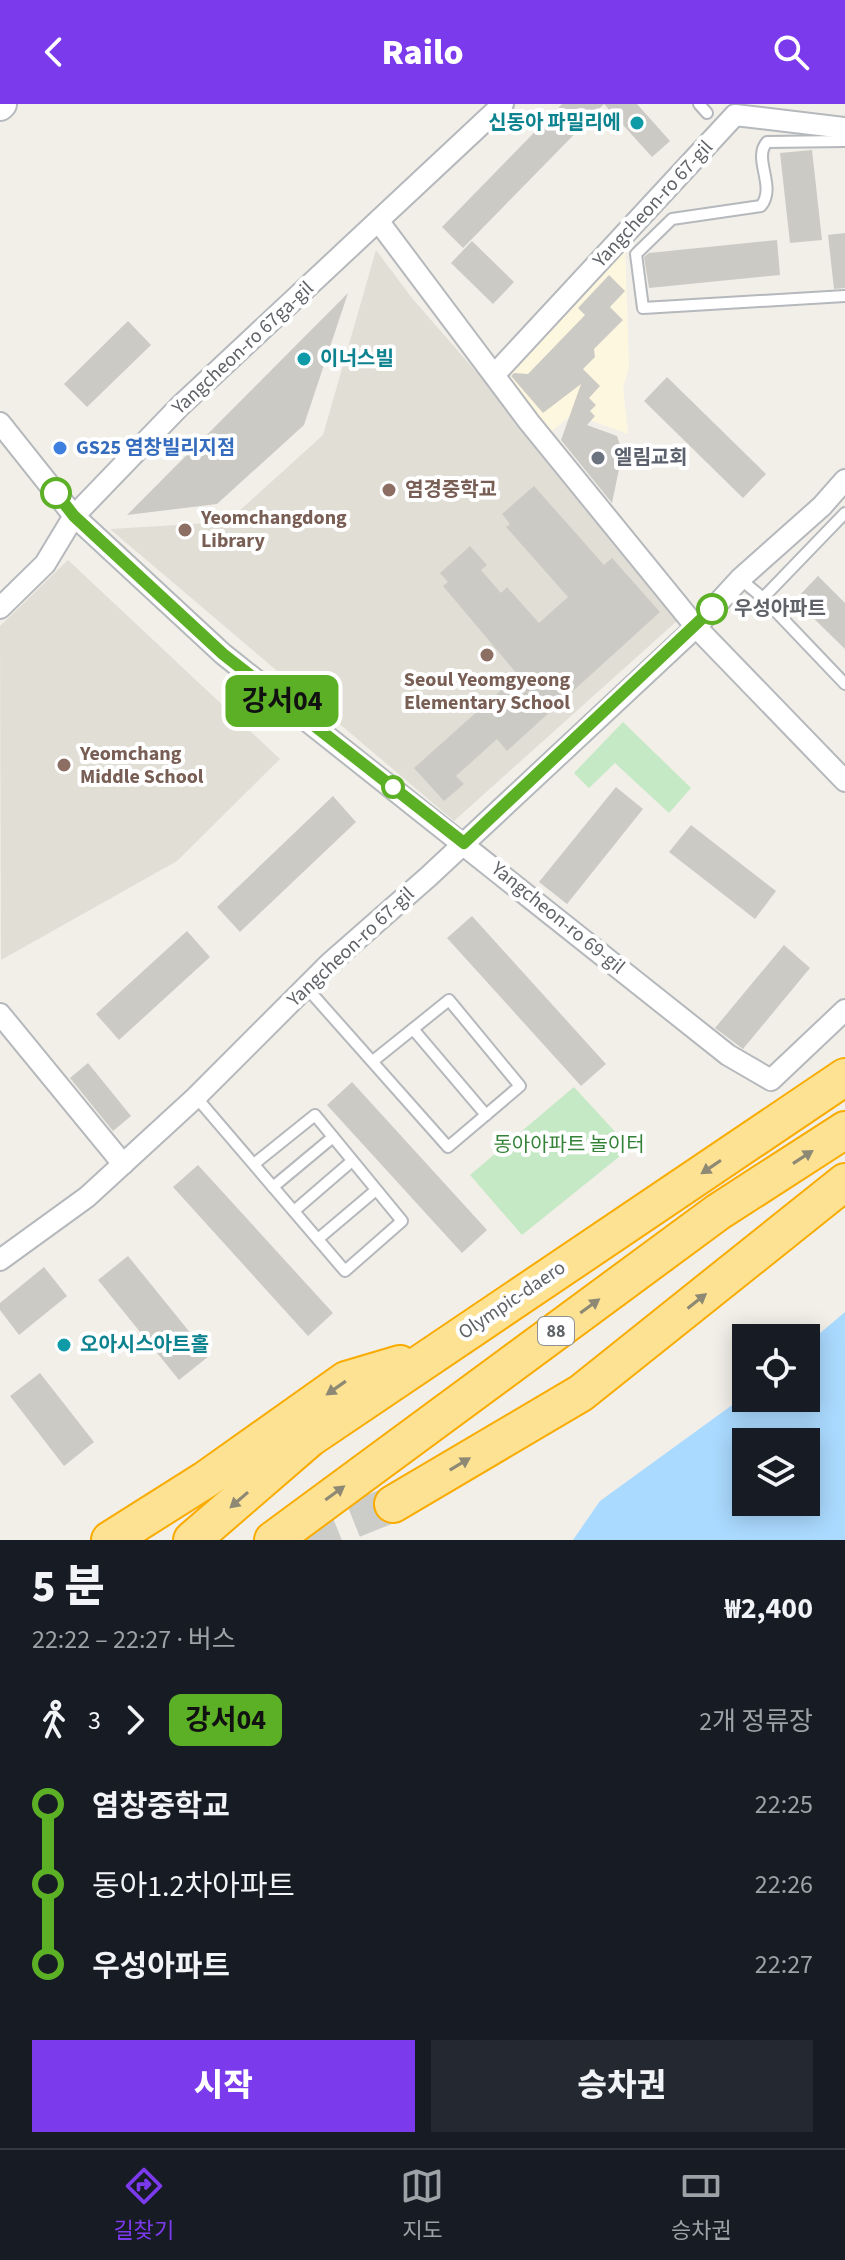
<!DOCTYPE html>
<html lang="ko">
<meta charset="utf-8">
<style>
:root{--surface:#171b24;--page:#242831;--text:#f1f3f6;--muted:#9ea1a6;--line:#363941;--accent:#7c3aed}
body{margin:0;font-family:"Source Sans 3","Noto Sans KR",sans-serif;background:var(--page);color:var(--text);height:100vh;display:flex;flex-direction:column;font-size:30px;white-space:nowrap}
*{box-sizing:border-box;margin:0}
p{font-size:26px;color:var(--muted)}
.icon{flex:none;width:44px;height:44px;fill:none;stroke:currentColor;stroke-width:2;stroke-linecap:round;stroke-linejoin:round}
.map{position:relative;height:1436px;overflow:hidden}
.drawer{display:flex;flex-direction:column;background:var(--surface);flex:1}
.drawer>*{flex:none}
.badge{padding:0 16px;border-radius:12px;font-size:28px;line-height:52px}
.controls{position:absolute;left:732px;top:1220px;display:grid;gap:16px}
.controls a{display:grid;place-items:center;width:88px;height:88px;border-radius:0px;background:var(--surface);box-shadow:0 4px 20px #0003;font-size:40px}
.map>.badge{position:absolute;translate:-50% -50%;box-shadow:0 0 0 4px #fff}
.legs{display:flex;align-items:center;gap:12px;height:88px;padding:0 32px;font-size:26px}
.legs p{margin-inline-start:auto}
.headline{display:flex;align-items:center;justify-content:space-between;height:136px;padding:0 32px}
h1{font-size:44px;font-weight:800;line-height:60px}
.primary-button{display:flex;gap:16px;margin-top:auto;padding:16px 32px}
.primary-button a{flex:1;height:92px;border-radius:0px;background:var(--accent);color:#fff;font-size:32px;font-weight:800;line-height:92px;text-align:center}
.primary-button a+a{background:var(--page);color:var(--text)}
ul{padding:0 32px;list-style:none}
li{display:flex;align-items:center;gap:28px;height:80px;font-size:30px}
li i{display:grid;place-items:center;width:12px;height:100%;margin:0 10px;background:currentColor}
li i::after{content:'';width:20px;height:20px;margin:-10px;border:6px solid;border-radius:50%;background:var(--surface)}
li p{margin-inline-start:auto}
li:first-child i{background:linear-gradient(#0000 50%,currentColor 0)}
li:last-child i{background:linear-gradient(currentColor 50%,#0000 0)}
header{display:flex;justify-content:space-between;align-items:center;height:104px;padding:0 32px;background:var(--accent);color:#fff;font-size:36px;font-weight:800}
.dock{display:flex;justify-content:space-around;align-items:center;height:112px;border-top:2px solid var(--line);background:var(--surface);font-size:22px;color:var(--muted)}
.dock a{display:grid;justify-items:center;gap:4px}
.dock .active{color:var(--accent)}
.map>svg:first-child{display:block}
</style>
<header><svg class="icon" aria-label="back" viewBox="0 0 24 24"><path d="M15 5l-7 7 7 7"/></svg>Railo<svg class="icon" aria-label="search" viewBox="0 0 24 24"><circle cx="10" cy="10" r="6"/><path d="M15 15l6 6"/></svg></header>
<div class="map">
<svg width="845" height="1436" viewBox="0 0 845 1436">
<rect width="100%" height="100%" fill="#f1efe8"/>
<path fill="#fef7e0" d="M625,141l4,122 -6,21 5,46 -55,-20 -25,20 -36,-44 -3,-24z"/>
<g fill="#e1ded6">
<path d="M376,146l36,48 139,160 127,162 -224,201 -344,-292 117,-7 96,-87z"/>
<path d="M68,456l212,199 -103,102 -176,99 -1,-334z"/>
</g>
<g fill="#c5e8c5">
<path d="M623,618l68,66 -22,25 -54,-50 -26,25 -15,-15z"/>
<path d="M574,983l56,61 -108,87 -52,-60z"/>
</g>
<path fill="#aadaff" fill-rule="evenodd" d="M845,1208v228h-272l27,-39 146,-106v3h60v-53zM746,1338h60v60h-60z"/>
<g fill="#cccac5">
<path d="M562,0h42l-141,144 -21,-21z"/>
<path d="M604,0h33l33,37 -18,16z"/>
<path d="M812,46l10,90 -32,3 -10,-90z"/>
<path d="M845,129v55l-11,1 -6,-54z"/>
<path d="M777,136l3,35 -131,13 -5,-31 5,-4z"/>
<path d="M472,137l42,41 -21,22 -42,-41z"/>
<path d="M609,171l16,16 -15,16 13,13 -29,29 1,8 -12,12 17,17 -11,12 7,7 -6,6 5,5 -8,9 30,11 5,15 -7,18h4l-7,34 -51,-63 20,-56 -38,29 -32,-37 3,-3 14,1 57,-59 -7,-7z"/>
<path d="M348,189l-44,132 -87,79 -90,11z"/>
<path d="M128,217l23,24 -64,62 -23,-23z"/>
<path d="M667,273l99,97 -23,24 -99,-97z"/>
<path d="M534,382l70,79 8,-7 48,54 -153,139 -10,-12 -41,37 8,8 -20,17 -30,-33 104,-93 -75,-89 5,-4 -8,-9 30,-27 17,19 -6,5 20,23 6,-6 32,36 29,-26 -62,-70 4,-3 -8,-10z"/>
<path d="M818,472l27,27v46l-50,-49z"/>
<path d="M616,683l27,22 -76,95 -28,-22z"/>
<path d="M333,692l23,26 -116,110 -23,-25z"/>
<path d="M691,721l85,66 -21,28 -86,-67z"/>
<path d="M472,812l134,148 -25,22 -134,-148z"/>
<path d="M187,827l23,26 -91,83 -23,-26z"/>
<path d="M784,841l26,23 -67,81 -28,-21z"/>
<path d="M88,959l43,53 -18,15 -43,-53z"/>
<path d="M352,978l135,148 -25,23 -135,-148z"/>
<path d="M198,1061l135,148 -25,23 -135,-149z"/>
<path d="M128,1152l81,100 -30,24 -81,-100z"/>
<path d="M44,1163l23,29 -48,39 -19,-25v-7z"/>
<path d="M40,1269l54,69 -30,24 -54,-70z"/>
</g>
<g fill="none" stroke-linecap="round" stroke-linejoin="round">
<path stroke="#ccccc8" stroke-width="36" stroke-dasharray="36 18" stroke-linecap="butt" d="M303,1436l90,-36"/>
<defs>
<g id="lane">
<path d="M699,0l8,9"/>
<path d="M845,37l-78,1c-15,17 10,44 -6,64l-89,13 -36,35 7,54 202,-12"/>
<path d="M845,409l-82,85 82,86"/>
<path d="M740,475l23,19"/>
<path d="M306,883l142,160 72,-61 -71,-86 -76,61"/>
<path d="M413,925l73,86"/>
<path d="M196,993l149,174 57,-50 -87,-106 -61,49"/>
<path d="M273,1083l60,-50"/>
<path d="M294,1107l58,-50"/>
<path d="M318,1135l58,-49"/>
</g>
<g id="street">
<path d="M379,118l150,200 167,205 149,154"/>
<path d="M495,270l240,-259 110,13"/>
<path d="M0,319l74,93 149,138 505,401 43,25 74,-70"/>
<path d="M0,504l45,-44 29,-48 106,-110 323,-302"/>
<path d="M0,910l123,150"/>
<path d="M0,1156l87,-63 109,-100 134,-134 98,-86 268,-250 44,-48 82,-73 23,-26"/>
</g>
<path id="secondary" d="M0,2l2,-2"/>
<g id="highway">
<path d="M393,1400l188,-111 264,-211"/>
<path d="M110,1436l95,-60 141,-100 54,-16"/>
<path d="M192,1436l118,-102 535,-361"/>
<path d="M273,1436l445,-328 127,-82"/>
</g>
</defs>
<use href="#lane" stroke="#b5b8bc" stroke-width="14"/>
<use href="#street" stroke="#b5b8bc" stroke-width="24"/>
<use href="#secondary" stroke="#b6babf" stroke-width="32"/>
<use href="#highway" stroke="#f9ab00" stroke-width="40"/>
<use href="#lane" stroke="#fff" stroke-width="10"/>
<use href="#street" stroke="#fff" stroke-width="20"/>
<use href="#secondary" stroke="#fff" stroke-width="28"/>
<use href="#highway" stroke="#fde293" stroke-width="36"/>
</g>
<defs><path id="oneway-solid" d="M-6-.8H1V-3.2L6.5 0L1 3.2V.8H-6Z" transform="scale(2)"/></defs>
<g fill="#8e8975">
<use href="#oneway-solid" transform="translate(803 1053) rotate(-33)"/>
<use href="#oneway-solid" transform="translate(711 1063) rotate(146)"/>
<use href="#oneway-solid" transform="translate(697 1197) rotate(-38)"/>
<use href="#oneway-solid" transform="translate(590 1202) rotate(-36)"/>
<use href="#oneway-solid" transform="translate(336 1284) rotate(145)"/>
<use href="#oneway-solid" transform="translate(460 1360) rotate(-31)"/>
<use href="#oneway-solid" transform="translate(335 1389) rotate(-36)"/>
<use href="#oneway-solid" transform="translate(239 1396) rotate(139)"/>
</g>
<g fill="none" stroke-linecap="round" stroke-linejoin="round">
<defs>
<path id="line-1" d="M56,389l18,23 149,138 241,189 248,-234"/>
</defs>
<use href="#line-1" stroke="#fff" stroke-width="18"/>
<use href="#line-1" stroke="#5bb025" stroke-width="12"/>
</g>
<g fill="#0f9aa8" stroke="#fff" stroke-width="3">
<circle cx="637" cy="19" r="8"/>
<circle cx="304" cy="255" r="8"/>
<circle cx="64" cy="1241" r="8"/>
</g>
<circle fill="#3f7fe0" stroke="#fff" stroke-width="3" cx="60" cy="344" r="8"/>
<circle fill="#6b7280" stroke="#fff" stroke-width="3" cx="598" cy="354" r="8"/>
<g fill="#8d6e63" stroke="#fff" stroke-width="3">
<circle cx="389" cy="386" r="8"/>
<circle cx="185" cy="426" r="8"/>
<circle cx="487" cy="551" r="8"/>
<circle cx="64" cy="661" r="8"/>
</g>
<g fill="#fff" stroke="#5bb025" stroke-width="4">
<circle cx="56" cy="389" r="14"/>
<circle cx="712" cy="505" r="14"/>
<circle cx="393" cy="683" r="10"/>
</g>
<g text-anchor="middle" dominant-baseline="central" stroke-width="8" stroke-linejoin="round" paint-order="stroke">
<rect fill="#fff" stroke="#8f9295" stroke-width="2" x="538" y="1213" width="36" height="28" rx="6"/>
<g font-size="18" font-weight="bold" fill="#5f6368">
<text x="556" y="1227">88</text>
</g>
<g font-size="20" font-weight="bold" fill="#0d838f" stroke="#fff" text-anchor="start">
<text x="621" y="19" text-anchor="end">신동아 파밀리에</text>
<text x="320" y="255">이너스빌</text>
<text x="80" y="1241">오아시스아트홀</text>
</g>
<g font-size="20" fill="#5f6368" stroke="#fff">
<text transform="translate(653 100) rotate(-47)">Yangcheon-ro 67-gil</text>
<text transform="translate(243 244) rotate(-43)">Yangcheon-ro 67ga-gil</text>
<text transform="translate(558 814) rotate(39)">Yangcheon-ro 69-gil</text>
<text transform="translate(351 843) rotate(-43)">Yangcheon-ro 67-gil</text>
<text transform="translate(512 1196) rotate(-34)">Olympic-daero</text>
</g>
<g font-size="20" font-weight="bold" fill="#366cbe" stroke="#fff" text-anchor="start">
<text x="76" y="344">GS25 염창빌리지점</text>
</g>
<g font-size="20" font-weight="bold" fill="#5b616d" stroke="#fff" text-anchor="start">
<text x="614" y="354">엘림교회</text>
</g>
<g font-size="20" font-weight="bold" fill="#785e54" stroke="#fff" text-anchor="start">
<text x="405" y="386">염경중학교</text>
<text x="201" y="414">Yeomchangdong<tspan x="201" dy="23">Library</tspan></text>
<text x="487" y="576" text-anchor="middle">Seoul Yeomgyeong<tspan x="487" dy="23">Elementary School</tspan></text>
<text x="80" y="650">Yeomchang<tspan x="80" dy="23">Middle School</tspan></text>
</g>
<g font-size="20" font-weight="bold" fill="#5f6368" stroke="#fff" text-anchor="start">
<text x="734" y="505">우성아파트</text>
</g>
<g font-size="20" fill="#348238" stroke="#fff">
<text x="569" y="1041">동아아파트 놀이터</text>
</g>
</g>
</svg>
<div class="controls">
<a><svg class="icon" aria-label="locate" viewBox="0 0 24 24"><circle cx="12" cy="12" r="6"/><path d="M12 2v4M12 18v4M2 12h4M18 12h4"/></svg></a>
<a><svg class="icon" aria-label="layers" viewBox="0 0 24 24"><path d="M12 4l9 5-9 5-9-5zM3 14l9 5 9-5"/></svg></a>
</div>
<b class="badge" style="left:282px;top:597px;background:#5bb025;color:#111">강서04</b>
</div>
<section class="drawer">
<div class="headline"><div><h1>5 분</h1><p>22:22 – 22:27 · 버스</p></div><b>₩2,400</b></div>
<div class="legs"><svg class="icon" aria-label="walk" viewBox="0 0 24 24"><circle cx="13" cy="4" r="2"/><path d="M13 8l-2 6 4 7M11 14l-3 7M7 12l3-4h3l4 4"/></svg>3<svg class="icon" aria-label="forward" viewBox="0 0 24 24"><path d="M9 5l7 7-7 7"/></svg><b class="badge" style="background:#5bb025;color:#111">강서04</b><p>2개 정류장</p></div>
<ul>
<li><i style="color:#5bb025"></i><b>염창중학교</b><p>22:25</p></li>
<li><i style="color:#5bb025"></i><span>동아1.2차아파트</span><p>22:26</p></li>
<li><i style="color:#5bb025"></i><b>우성아파트</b><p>22:27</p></li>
</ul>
<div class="primary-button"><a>시작</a><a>승차권</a></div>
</section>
<nav class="dock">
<a class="active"><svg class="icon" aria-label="directions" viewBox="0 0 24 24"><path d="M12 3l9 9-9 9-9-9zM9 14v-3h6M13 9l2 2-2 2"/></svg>길찾기</a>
<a><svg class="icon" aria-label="map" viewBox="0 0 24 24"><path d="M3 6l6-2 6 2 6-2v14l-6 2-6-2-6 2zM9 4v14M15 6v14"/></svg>지도</a>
<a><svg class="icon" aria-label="tickets" viewBox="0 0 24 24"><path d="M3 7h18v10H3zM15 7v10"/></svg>승차권</a>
</nav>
